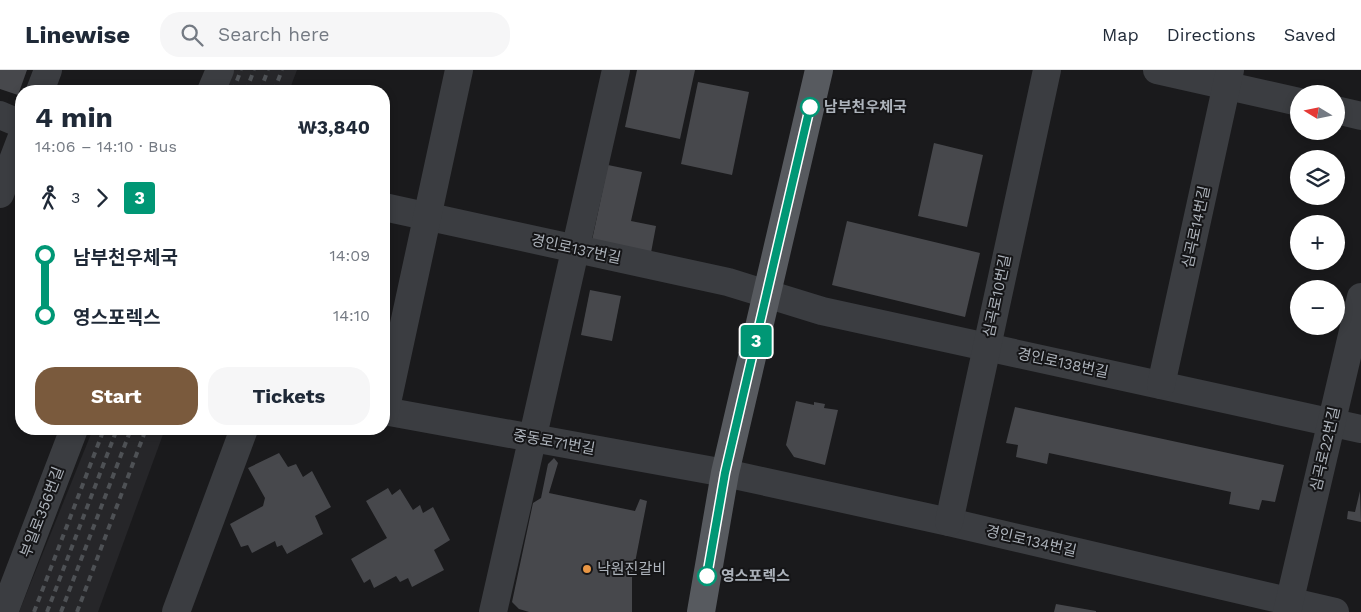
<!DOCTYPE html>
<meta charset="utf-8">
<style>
:root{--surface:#fff;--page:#f6f6f7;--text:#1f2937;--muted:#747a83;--line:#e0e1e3;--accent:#7a5a3d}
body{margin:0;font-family:"Work Sans","Noto Sans KR",sans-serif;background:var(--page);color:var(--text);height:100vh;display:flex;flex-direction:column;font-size:19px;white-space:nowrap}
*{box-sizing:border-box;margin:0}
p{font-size:16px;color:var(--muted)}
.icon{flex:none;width:28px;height:28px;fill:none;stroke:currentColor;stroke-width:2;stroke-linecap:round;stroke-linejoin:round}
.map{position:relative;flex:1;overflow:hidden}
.details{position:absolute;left:15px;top:15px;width:375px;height:350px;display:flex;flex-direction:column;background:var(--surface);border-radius:20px;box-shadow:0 2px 8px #0003}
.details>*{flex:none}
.badge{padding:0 10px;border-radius:4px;font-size:18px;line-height:32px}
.needle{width:32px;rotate:280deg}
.buttons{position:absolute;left:1290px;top:15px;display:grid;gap:10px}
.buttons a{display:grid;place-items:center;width:55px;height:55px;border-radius:50%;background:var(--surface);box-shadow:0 2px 8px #0003;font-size:25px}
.map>.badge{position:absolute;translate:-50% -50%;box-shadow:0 0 0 2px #fff}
.legs{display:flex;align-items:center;gap:8px;height:55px;padding:0 20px;font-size:16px}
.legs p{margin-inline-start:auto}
.head{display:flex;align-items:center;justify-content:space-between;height:85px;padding:0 20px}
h1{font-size:28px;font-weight:700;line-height:38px}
.primary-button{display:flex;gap:10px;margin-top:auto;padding:10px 20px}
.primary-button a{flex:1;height:58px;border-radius:20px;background:var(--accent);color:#fff;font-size:20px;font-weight:700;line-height:58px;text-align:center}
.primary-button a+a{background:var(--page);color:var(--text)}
ul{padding:0 20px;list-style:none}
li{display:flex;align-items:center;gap:18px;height:60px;font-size:19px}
li i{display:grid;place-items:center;width:8px;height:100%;margin:0 6px;background:currentColor}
li i::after{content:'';width:12px;height:12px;margin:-6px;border:4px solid;border-radius:50%;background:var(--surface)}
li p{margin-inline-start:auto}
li:first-child i{background:linear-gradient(#0000 50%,currentColor 0)}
li:last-child i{background:linear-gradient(currentColor 50%,#0000 0)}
header{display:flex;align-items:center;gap:30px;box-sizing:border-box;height:70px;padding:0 25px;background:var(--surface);border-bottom:1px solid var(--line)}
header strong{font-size:24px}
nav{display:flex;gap:28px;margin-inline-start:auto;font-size:18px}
.search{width:350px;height:45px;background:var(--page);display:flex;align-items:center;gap:12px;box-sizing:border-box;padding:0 18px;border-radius:20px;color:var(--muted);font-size:19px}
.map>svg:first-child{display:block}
</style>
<header>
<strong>Linewise</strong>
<div class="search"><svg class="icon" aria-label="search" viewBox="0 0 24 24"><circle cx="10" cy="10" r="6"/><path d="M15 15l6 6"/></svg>Search here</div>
<nav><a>Map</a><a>Directions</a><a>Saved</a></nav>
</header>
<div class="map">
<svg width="1361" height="542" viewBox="0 0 1361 542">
<rect width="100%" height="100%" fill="#1a1a1c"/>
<g fill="#262629">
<path d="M229,0h68l-8,21h-68z"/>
<path d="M93,359h72l-67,183h-79z"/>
</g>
<g fill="#47484c">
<path d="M0,0h27l-9,25 -18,-6z"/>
<path d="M637,0h58l-15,69 -55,-12z"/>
<path d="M698,12l51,10 -17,83 -51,-11z"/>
<path d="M934,73l49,12 -16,72 -49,-11z"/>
<path d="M608,95l34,7 -11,49 25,5 -6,32 -59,-13z"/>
<path d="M847,151l133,32 -15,64 -133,-32z"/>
<path d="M590,220l31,6 -9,45 -31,-6z"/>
<path d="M796,331l18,4v-3l11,2 -1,4 14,2 -13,55 -31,-8 -8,-12z"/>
<path d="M1015,337l269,58 -9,37 -13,-2 -3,10 -30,-6 2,-12 -182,-39 -2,11 -31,-7 2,-12 -12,-2z"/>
<path d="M279,383l9,14 8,-3 7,13 9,-6 19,36 -16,9 8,18 -36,20 -5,-9 -5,2 -2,-6 -23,12 -4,-8 -7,2 -11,-23 33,-18 2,-8 -17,-30z"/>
<path d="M554,388l4,5 -9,30 86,18 5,-12 7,2 -15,77v34h-103l-10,-3 -7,-7 21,-99 8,-5 7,-34z"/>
<path d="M388,418l4,7 8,-6 13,21 7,-5 3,8 10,-6 17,33 -16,10 10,20 -32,17 -4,-9 -8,4 -4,-6 -22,12 -4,-9 -6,4 -13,-24 36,-21 -21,-37z"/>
<path d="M1360,421l1,31 -14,-3 1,-8 7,1z"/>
<path d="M1056,534l40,7v1h-42z"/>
</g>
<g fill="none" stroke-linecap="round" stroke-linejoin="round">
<g stroke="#3b3d41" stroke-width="28">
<path d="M1157,0l142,32"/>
<path d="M40,21l8,-21"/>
<path d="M211,21l9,-21"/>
<path d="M1336,40l25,6"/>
<path d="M0,45l21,9"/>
<path d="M0,124l21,-55"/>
<path d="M384,137l344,75 94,29 539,118"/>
<path d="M1161,315l69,-315"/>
<path d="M384,341l341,62 224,49 386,90"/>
<path d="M385,342l74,-342"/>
<path d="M949,452l98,-452"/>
<path d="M4,542l70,-183"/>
<path d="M176,542l68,-183"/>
<path d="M493,542l123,-542"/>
<path d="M1287,542l74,-315"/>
</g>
<path stroke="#575a5f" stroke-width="28" d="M701,542l24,-139 94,-403"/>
<g stroke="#4e5155" stroke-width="4" stroke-dasharray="6 5" stroke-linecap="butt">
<path d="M233,21l8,-21"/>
<path d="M246,21l8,-21"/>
<path d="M260,21l8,-21"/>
<path d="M274,21l8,-21"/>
<path d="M34,542l70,-183"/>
<path d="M47,542l70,-183"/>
<path d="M61,542l70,-183"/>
<path d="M77,542l69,-183"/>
</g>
</g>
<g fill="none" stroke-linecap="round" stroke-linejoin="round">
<defs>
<path id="line-1" d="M707,506l18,-103 85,-366"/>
</defs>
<use href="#line-1" stroke="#fff" stroke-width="11"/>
<use href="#line-1" stroke="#009775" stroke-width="8"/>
</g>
<g fill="#fff" stroke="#009775" stroke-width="2.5">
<circle cx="810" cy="37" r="9"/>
<circle cx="707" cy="506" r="9"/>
</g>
<circle fill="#e99644" stroke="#151517" stroke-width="2" cx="587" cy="499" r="5"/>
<g text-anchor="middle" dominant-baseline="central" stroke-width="4" stroke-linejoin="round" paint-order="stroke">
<g font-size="15" font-weight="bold" fill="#adb3bb" stroke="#151517" text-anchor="start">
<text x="824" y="37">남부천우체국</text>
<text x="721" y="506">영스포렉스</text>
</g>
<g font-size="15" fill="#adb3bb" stroke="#151517">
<text transform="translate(1196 157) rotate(-78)">심곡로14번길</text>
<text transform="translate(576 179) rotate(12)">경인로137번길</text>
<text transform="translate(997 226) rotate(-78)">심곡로10번길</text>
<text transform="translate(1063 293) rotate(12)">경인로138번길</text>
<text transform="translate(554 372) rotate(10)">중동로71번길</text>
<text transform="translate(1325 379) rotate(-77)">심곡로22번길</text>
<text transform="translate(42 442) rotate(-69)">부일로356번길</text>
<text transform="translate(1031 471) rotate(13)">경인로134번길</text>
</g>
<g font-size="15" fill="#adb3bb" stroke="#151517" text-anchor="start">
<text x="597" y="499">낙원진갈비</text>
</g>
</g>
</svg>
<div class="buttons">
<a><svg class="needle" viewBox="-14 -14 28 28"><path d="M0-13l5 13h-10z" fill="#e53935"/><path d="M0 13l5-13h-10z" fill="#747a83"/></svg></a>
<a><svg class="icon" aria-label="layers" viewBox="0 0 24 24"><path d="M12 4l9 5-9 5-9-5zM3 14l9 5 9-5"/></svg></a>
<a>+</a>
<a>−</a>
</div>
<b class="badge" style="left:756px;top:271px;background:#009775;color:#fff">3</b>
<section class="details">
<div class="head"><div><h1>4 min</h1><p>14:06 – 14:10 · Bus</p></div><b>₩3,840</b></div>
<div class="legs"><svg class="icon" aria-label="walk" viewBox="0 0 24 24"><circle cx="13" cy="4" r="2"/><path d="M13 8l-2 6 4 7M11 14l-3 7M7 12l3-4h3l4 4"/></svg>3<svg class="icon" aria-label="forward" viewBox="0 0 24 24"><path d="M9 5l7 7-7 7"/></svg><b class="badge" style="background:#009775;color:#fff">3</b></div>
<ul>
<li><i style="color:#009775"></i><b>남부천우체국</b><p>14:09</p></li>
<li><i style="color:#009775"></i><b>영스포렉스</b><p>14:10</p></li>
</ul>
<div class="primary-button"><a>Start</a><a>Tickets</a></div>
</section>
</div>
